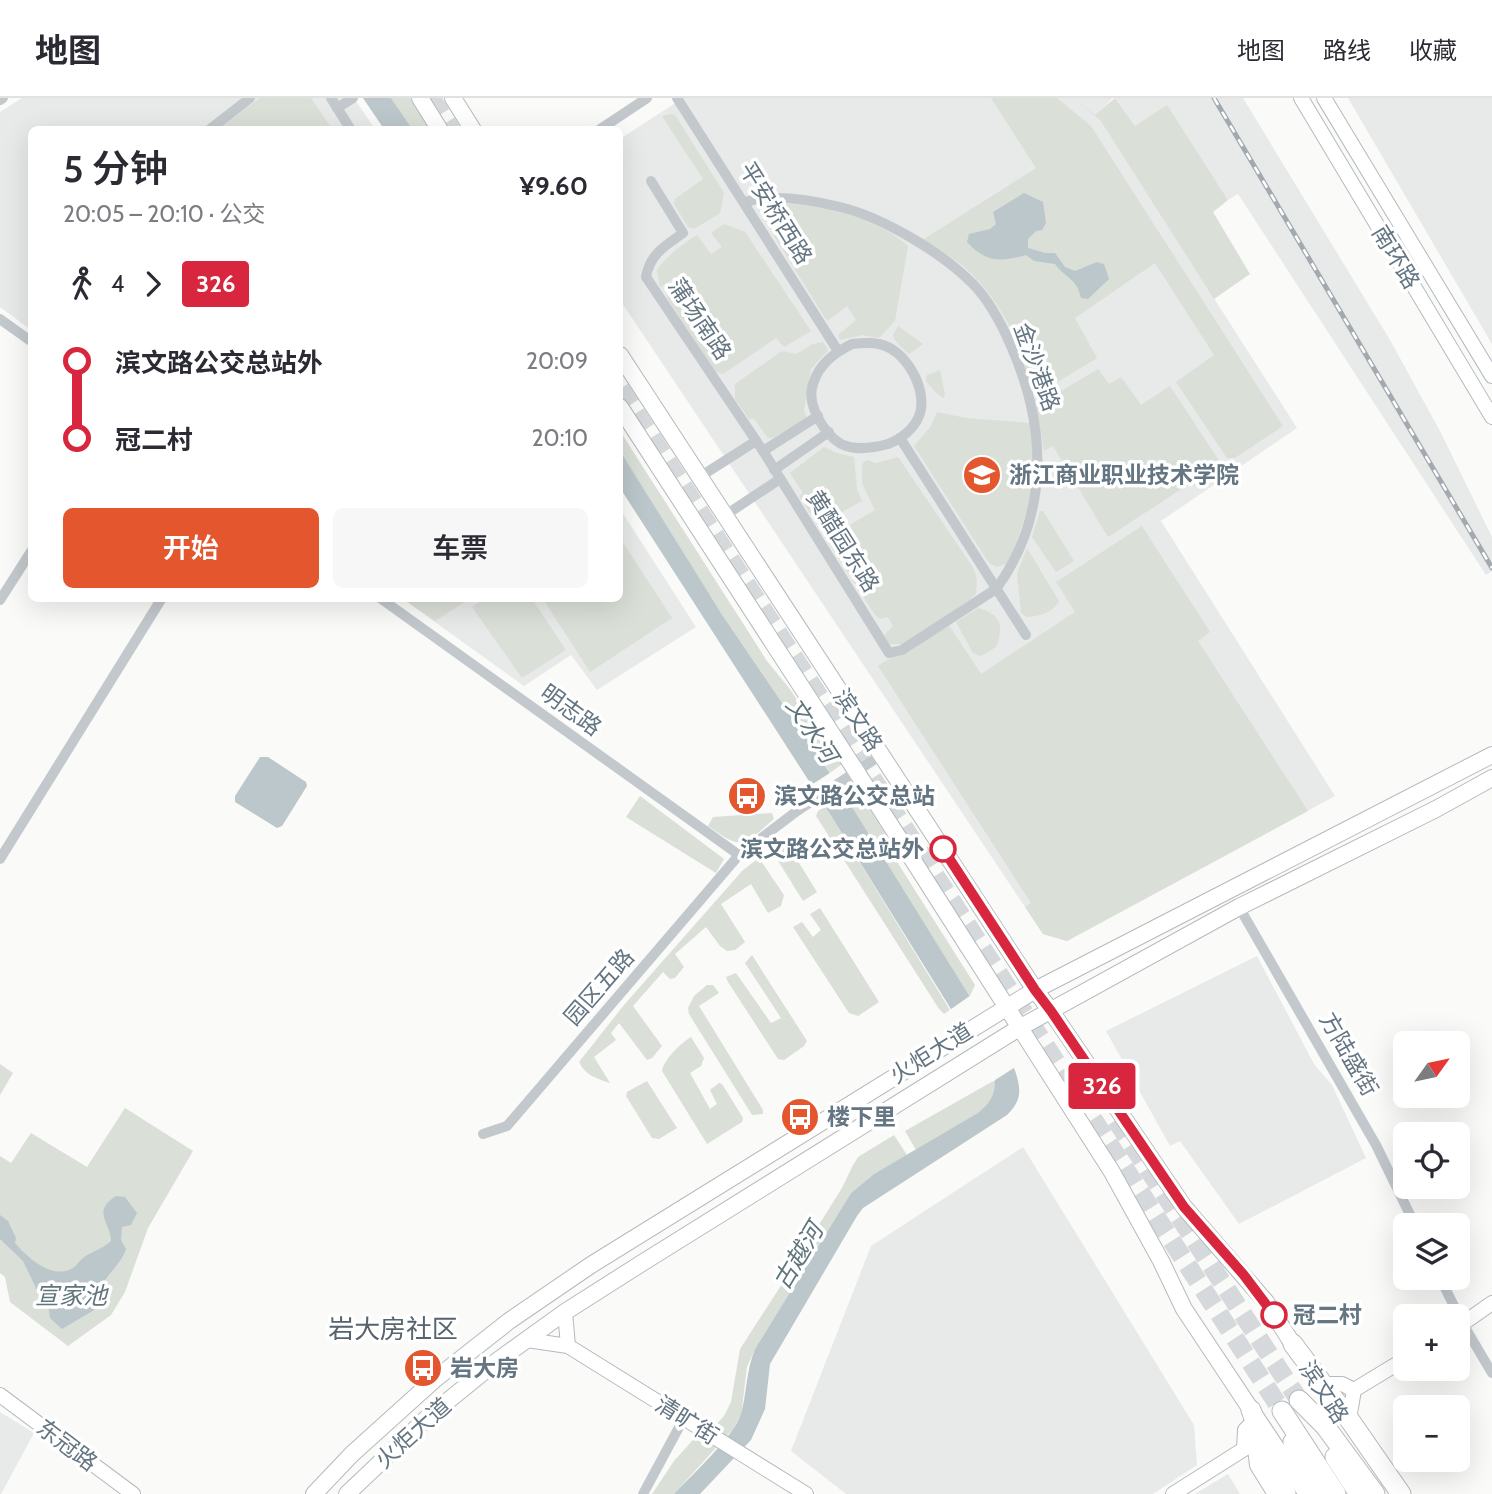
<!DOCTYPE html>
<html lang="zh">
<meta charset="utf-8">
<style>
:root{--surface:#fff;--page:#f7f7f7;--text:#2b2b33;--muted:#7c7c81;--line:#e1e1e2;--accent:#e4572e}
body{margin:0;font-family:Cabin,"Noto Sans SC",sans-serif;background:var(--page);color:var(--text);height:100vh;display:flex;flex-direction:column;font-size:26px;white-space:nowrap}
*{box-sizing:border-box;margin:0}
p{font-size:23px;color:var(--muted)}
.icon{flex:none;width:38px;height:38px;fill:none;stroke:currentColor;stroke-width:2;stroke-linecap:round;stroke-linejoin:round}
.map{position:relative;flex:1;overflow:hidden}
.drawer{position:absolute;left:28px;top:28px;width:595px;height:476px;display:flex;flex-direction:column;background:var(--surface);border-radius:10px;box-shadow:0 7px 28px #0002}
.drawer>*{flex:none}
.badge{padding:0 14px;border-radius:5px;font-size:24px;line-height:46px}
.needle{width:46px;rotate:57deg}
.fabs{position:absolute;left:1393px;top:933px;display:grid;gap:14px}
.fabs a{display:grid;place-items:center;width:77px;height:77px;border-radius:10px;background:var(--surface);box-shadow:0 7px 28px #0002;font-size:35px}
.map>.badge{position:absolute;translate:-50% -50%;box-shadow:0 0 0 4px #fff}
.legs{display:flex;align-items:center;gap:10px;height:77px;padding:0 35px;font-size:23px}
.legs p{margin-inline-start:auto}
.head{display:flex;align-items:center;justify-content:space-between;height:119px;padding:0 35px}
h1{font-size:38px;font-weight:600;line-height:52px}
.action{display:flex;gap:14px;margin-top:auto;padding:14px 35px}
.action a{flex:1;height:80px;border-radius:10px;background:var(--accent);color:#fff;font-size:28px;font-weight:600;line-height:80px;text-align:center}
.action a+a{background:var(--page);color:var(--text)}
ul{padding:0 35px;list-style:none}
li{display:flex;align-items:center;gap:24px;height:77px;font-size:26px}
li i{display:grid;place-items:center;width:10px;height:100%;margin:0 9px;background:currentColor}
li i::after{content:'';width:18px;height:18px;margin:-9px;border:5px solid;border-radius:50%;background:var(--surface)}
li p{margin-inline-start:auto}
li:first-child i{background:linear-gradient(#0000 50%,currentColor 0)}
li:last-child i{background:linear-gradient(currentColor 50%,#0000 0)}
header{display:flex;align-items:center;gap:42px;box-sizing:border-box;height:98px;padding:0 35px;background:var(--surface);border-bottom:2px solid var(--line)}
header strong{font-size:33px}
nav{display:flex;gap:38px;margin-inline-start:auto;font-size:24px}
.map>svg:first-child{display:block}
</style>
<header>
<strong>地图</strong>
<nav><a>地图</a><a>路线</a><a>收藏</a></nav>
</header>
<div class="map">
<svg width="1492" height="1396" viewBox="0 0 1492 1396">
<rect width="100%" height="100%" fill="#fafaf8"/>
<g fill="#e8e9e9">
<path d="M22,0h332l21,31 -343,1 -1,200 -31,-23v-195z"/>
<path d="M683,0h430l-18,18 5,4 197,308 -136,93 174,275 -268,145 -24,-7 -423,-634v-161z"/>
<path d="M1115,0h128l147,242 50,91 52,106v34l-6,4 -248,-381 -10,6 -61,-94 -32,20z"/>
<path d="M1348,0h144v246z"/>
<path d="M620,411l76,118 -99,63 -26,-35 -47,31 -121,-87 217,-1z"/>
<path d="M1257,858l57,108 18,21 34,73 -127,66 -59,-83 -10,5 -64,-115z"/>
<path d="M1023,1049l171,278 3,40 -44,29h-307l-55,-43 80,-205z"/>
<path d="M0,1314l34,21 -33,61h-1z"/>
<path d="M1228,1376l12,20h-45z"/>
</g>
<g fill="#dadfd7">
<path d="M260,0h51l21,31h-114z"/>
<path d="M391,0h19l20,31h-19z"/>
<path d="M991,0h66l34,28 192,300 -48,32h-8l-51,-76 38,-27 -59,-92 -80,55 22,40 -51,31 -9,4 -7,-5c-7,-45 -32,-92 -67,-122 -12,-10 -29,-17 -42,-25l115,-73z"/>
<path d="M1073,0l22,17 20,-17 20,28 32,-21 61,95 -15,12 37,62 -36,25 -114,-179z"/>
<path d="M670,16l5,1 49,78 -4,20 -26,16 -6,-2 -14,-23 1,-5 28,-20 -41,-63z"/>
<path d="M785,106c38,0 95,16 123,42l-13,75 -16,17 -17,-3 -22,5 -2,-5 18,-15 -9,-14 -20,15 -56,-90 -3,-17 8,-7z"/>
<path d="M724,126l21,8 66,99 -27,16 -8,-9 -53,36 -8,-3 -48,-73 1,-6 7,-7 -3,-5 -12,7 -3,-17c11,-15 24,-25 40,-35l14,19 11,-7 -11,-14z"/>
<path d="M898,228l25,18 -14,10c-4,-3 -16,-14 -16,-19 1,-3 4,-6 5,-9z"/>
<path d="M823,244l5,8 -17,19 -7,41 3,9 -34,19h-5l-14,-19h-5l-14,-20v-15l47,-33 14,3 17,-10z"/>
<path d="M1098,271l11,15 12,-7 20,28 29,-19 48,73v6l-110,72 -55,-91 -9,5 -8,-45z"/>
<path d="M940,272l5,25 -2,3 -8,-6 -9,-11 1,-6z"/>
<path d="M937,314l29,6 65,5 3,26 -2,48 -21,60 -5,7 -9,3 -8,-4 -75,-117 17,-20z"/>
<path d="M620,333l147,230 22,27 53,76 -12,9 -109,-160 -101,-158z"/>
<path d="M824,349l13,6 17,4 3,32 5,12 -44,24 -19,-29 4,-3 -13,-20z"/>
<path d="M898,359l74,109c6,10 5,17 4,28l-8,7 -62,43h-17l-5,-9 9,-9 -5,-9 -8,2 -5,-4 -46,-72 4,-8 42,-25 -13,-27v-19l5,-4 9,3z"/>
<path d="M1040,413h3l31,50 -18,11 -24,-35z"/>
<path d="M1142,428l68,106 -12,9 110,170 -241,130 -24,-7 -18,-27 6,-4 -153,-237 69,-44 34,52 94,-62 -19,-30z"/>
<path d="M620,440l52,80 -82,54 -47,-73 77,-1z"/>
<path d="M1027,450l32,53c-6,12 -20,15 -32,16l-6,-4 -4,-39z"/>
<path d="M403,501h66l-34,22z"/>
<path d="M484,501h48l34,51 -44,28 -50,-71z"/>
<path d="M978,510c23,6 26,18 18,39l-15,9 -8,-3 -17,-31z"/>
<path d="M856,690l28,44 15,33 76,120 -6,13 -125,-204z"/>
<path d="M640,698l84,63 -8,14 -90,-56z"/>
<path d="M825,708l125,204 -6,4 -5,-5 -123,-193 2,-5z"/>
<path d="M772,715l2,6c-33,28 -30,32 -66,7l5,-9z"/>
<path d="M785,742l32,52 -14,9 -31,-50 1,-3z"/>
<path d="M759,760l25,37 -3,11 -13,7 -17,-29 -30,20 24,38 -10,8 -8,1 -7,-5 -14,-19 -31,27 9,13 -9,11 -5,1 -7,-7 -30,34 29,40 -10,12 -5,2 -28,-37 -8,10 5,7 -22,17 16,26c-13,-4 -25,-8 -31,-21l45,-57 119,-135z"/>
<path d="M820,810l59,94 -21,14 -9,-3 -56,-86 9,-5 11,15 8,-7 -11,-16z"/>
<path d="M752,857l55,86 -3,5 -20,14 -6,-1 -50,-77 -2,-5 10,-4 35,50 10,-5 -36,-55z"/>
<path d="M707,887h6l6,8 -20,13 64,104v4l-11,1 -63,-101 -1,-6 6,-12z"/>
<path d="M691,939l13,21 -3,8 -11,7 20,36 7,-5 -7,-14 9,-7 3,1 21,34 -1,4 -35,22 -45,-73c2,-12 19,-28 29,-34z"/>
<path d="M0,966l13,9 -13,22z"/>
<path d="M995,982c0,8 0,15 -4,22 -12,16 -57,37 -75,48l-11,-19z"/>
<path d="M647,983l30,47 -18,11 -7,-1 -26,-42 1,-4z"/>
<path d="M125,1010l68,43 -45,77 -23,64 -14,23 -43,31 -58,-44 -5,-25 -5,-4v-117l11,7 20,-30 56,34z"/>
<path d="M894,1037l13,20 -33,19 -23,19 -42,68 -7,-9 40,-64 10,-21 6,-10z"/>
<path d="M796,1169l7,4 -48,78 -8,18 -6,49 -8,13 -59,65h-22l22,-33 18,-20 21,-13 11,-12 7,-14 9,-53 51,-79z"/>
</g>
<g fill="#bbc7cb">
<path d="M363,0h28l21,31h-28z"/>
<path d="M1024,95l19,9 3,21 -4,7 -6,1 -8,8v9l17,5h10l10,14 10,4 22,-9 7,2 5,15 -21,20 -7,-1c-4,-20 -15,-19 -26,-34l-21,-3 -8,-6c-25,7 -40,8 -59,-13l2,-8 21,-5 6,-5 -3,-12z"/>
<path d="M620,353l101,162 123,181 170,274c7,19 9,32 -7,47l-144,93 -6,8 -87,148 -5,45 -14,31 -51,54h-26c16,-17 62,-60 67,-80 6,-22 5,-43 14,-65l96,-156 23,-19 104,-61c12,-10 17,-17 17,-33l-170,-274 -205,-318z"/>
<path d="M260,659h8l38,25 1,4 -25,40 -5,2 -42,-26v-6z"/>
<path d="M116,1098l9,1 12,16 -6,12 -9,2 -1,13 5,9c-7,21 -31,31 -26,55l-4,5 -34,20 -12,-11 -2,-14 -10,-12 -15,-31 -23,-22v-24l8,6 8,17 -1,5c12,14 36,36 56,26 5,-2 8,-8 12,-11 9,-7 20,-9 28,-17 0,-19 -20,-29 5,-45z"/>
</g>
<g fill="#fafaf8">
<path d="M833,673l14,21 -25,16 -14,-21z"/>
<path d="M971,897l46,71 -25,16 -45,-70z"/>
</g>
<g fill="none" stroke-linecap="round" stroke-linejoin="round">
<g stroke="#d5d9db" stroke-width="19" stroke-dasharray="19 10" stroke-linecap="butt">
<path d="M431,0l20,32"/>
<path d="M620,291l662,1022"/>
<path d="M1116,1022l183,280"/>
</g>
<defs>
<g id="secondary">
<path d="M1301,0l191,319"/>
<path d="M1324,0l168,278"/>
<path d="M565,1214l3,34"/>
<path d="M1458,1229l34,-24"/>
<path d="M527,1242l41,6 238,148"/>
<path d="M1324,1286h18l12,6"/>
<path d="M0,1297l133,99"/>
<path d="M1349,1321l5,-29 51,-31"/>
<path d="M1244,1351l1,-19 7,-7"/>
<path d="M1173,1396l71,-45"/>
</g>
<g id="primary">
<path d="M420,0l20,32"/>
<path d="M453,0l20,32"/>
<path d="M620,257l415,635 16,21 133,196 82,95 33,52"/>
<path d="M620,309l236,364 256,401 49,89 23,48 123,185"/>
<path d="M1254,1335l4,32 18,29"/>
<path d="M314,1396l38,-40 82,-74 75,-59 82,-56 444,-275 457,-235"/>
<path d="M347,1396l81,-77 69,-56 68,-49 77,-49 377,-235 220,-121 197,-98 56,-31"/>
</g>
<g id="highway">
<path d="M1293,1246l56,75 52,75"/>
<path d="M1299,1302l26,26 50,68"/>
<path d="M1251,1312l18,49 17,35"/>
<path d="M1282,1313l54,83"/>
<path d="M1293,1344l8,24 18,28"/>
<path d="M1335,1359l24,37"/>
</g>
</defs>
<use href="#secondary" stroke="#b3babf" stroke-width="16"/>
<use href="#primary" stroke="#b5babe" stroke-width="18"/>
<use href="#highway" stroke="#b4b9bd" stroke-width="21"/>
<g stroke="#c3c8cc" stroke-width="10">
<path d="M331,0l20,32"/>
<path d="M677,0l161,253"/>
<path d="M0,2l3,-2"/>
<path d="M337,10l16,-10"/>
<path d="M209,32l41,-32"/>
<path d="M599,32l48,-32"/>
<path d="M651,83l32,52c-18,13 -33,21 -37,44l117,174 126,202 13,-3 94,-61c54,-74 51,-162 15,-243 -9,-21 -22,-46 -39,-63 -31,-31 -90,-66 -132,-76 -29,-7 -67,-14 -95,-5"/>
<path d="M0,221l32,23"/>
<path d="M852,246c9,-1 19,-2 27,0 27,5 50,47 40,72 -5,13 -18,23 -31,28 -15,4 -32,7 -47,0 -17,-10 -35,-40 -28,-60 6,-20 21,-31 39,-40z"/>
<path d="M900,340l126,197"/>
<path d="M763,353l55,-35"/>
<path d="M774,372l55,-38"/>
<path d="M698,380l58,-37"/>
<path d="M724,418l56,-37"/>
<path d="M380,500l359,257"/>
<path d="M0,502l32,-50"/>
<path d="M0,761l162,-261"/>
<path d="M1239,809l137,238 39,80"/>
<path d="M483,1036l24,-8 232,-271 58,-44 84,-56"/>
<path d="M1440,1180l23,46 29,49"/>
<path d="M643,1396l41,-76"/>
</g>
<use href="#secondary" stroke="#fff" stroke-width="14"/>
<use href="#primary" stroke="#fff" stroke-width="16"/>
<use href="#highway" stroke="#fff" stroke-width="19"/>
<defs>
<path id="rail" d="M1214,0l278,470"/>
</defs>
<use href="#rail" stroke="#a2aab0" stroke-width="5"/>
<use href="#rail" stroke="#fff" stroke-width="2.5" stroke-dasharray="8" stroke-linecap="butt"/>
</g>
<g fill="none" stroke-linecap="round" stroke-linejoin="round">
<defs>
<path id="line-1" d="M943,751l92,141 16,21 133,196 59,67 31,41"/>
</defs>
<use href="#line-1" stroke="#fff" stroke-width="16"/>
<use href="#line-1" stroke="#d7263d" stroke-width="10"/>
</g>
<defs>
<symbol id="university-disc" viewBox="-11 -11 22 22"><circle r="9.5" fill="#e4572e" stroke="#fff"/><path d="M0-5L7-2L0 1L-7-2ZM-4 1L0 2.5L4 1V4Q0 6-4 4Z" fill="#fff"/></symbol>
<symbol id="bus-disc" viewBox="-11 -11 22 22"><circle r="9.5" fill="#e4572e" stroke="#fff"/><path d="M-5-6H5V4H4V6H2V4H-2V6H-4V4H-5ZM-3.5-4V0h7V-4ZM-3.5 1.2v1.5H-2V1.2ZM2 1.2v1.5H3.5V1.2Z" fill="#fff"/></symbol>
</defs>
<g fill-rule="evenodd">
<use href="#university-disc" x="960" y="355" width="44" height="44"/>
<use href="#bus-disc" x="725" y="676" width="44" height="44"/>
<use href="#bus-disc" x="778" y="997" width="44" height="44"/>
<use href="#bus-disc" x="401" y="1248" width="44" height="44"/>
</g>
<g fill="#fff" stroke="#d7263d" stroke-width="3.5">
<circle cx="943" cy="751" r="12"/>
<circle cx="1274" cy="1217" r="12"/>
</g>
<g text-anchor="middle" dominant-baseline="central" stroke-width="7" stroke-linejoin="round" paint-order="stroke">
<g font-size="23" fill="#657683" stroke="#fff">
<text transform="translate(776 115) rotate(58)">平安桥西路</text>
<text transform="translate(1396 159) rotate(59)">南环路</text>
<text transform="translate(700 221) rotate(56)">蒲场南路</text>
<text transform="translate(1037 269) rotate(70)">金沙港路</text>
<text transform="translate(843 443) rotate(58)">黄醋园东路</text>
<text transform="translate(571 612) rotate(36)">明志路</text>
<text transform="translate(858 622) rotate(57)">滨文路</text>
<text transform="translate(599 889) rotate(-49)">园区五路</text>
<text transform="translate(931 955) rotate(-32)">火炬大道</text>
<text transform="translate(1349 956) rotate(60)">方陆盛街</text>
<text transform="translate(1324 1294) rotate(57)">滨文路</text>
<text transform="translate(687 1322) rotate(32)">清旷街</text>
<text transform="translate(413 1335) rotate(-42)">火炬大道</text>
<text transform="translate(67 1347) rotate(37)">东冠路</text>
</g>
<g font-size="23" font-weight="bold" fill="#657683" stroke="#fff" text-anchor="start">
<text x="1009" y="377">浙江商业职业技术学院</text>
<text x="774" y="698">滨文路公交总站</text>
<text x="827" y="1019">楼下里</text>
<text x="450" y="1270">岩大房</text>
</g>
<g font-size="23" font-weight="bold" fill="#657683" stroke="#fff" text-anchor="end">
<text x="924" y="751">滨文路公交总站外</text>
<text x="1293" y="1217" text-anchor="start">冠二村</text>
</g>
<g font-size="24" font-style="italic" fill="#60757c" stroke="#fff">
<text transform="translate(812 632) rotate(57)">文水河</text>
<text transform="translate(798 1158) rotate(-59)">古越河</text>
<text x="71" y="1197">宣家池</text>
</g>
<g font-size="26" fill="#57646e" stroke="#fff">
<text x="393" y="1231">岩大房社区</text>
</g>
</g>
</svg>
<div class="fabs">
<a><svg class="needle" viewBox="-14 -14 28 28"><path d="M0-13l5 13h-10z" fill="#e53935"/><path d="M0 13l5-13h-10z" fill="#7c7c81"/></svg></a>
<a><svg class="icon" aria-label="locate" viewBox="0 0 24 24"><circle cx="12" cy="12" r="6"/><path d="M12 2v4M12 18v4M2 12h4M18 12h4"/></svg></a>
<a><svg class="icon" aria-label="layers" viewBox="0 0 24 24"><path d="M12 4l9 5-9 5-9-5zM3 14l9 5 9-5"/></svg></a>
<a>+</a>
<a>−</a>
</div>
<b class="badge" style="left:1102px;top:988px;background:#d7263d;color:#fff">326</b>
<section class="drawer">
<div class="head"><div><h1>5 分钟</h1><p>20:05 – 20:10 · 公交</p></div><b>¥9.60</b></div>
<div class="legs"><svg class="icon" aria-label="walk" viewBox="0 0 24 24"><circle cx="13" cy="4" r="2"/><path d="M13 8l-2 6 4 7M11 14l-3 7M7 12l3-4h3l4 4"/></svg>4<svg class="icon" aria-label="forward" viewBox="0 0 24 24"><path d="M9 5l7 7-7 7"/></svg><b class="badge" style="background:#d7263d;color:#fff">326</b></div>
<ul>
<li><i style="color:#d7263d"></i><b>滨文路公交总站外</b><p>20:09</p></li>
<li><i style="color:#d7263d"></i><b>冠二村</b><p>20:10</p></li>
</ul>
<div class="action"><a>开始</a><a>车票</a></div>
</section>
</div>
